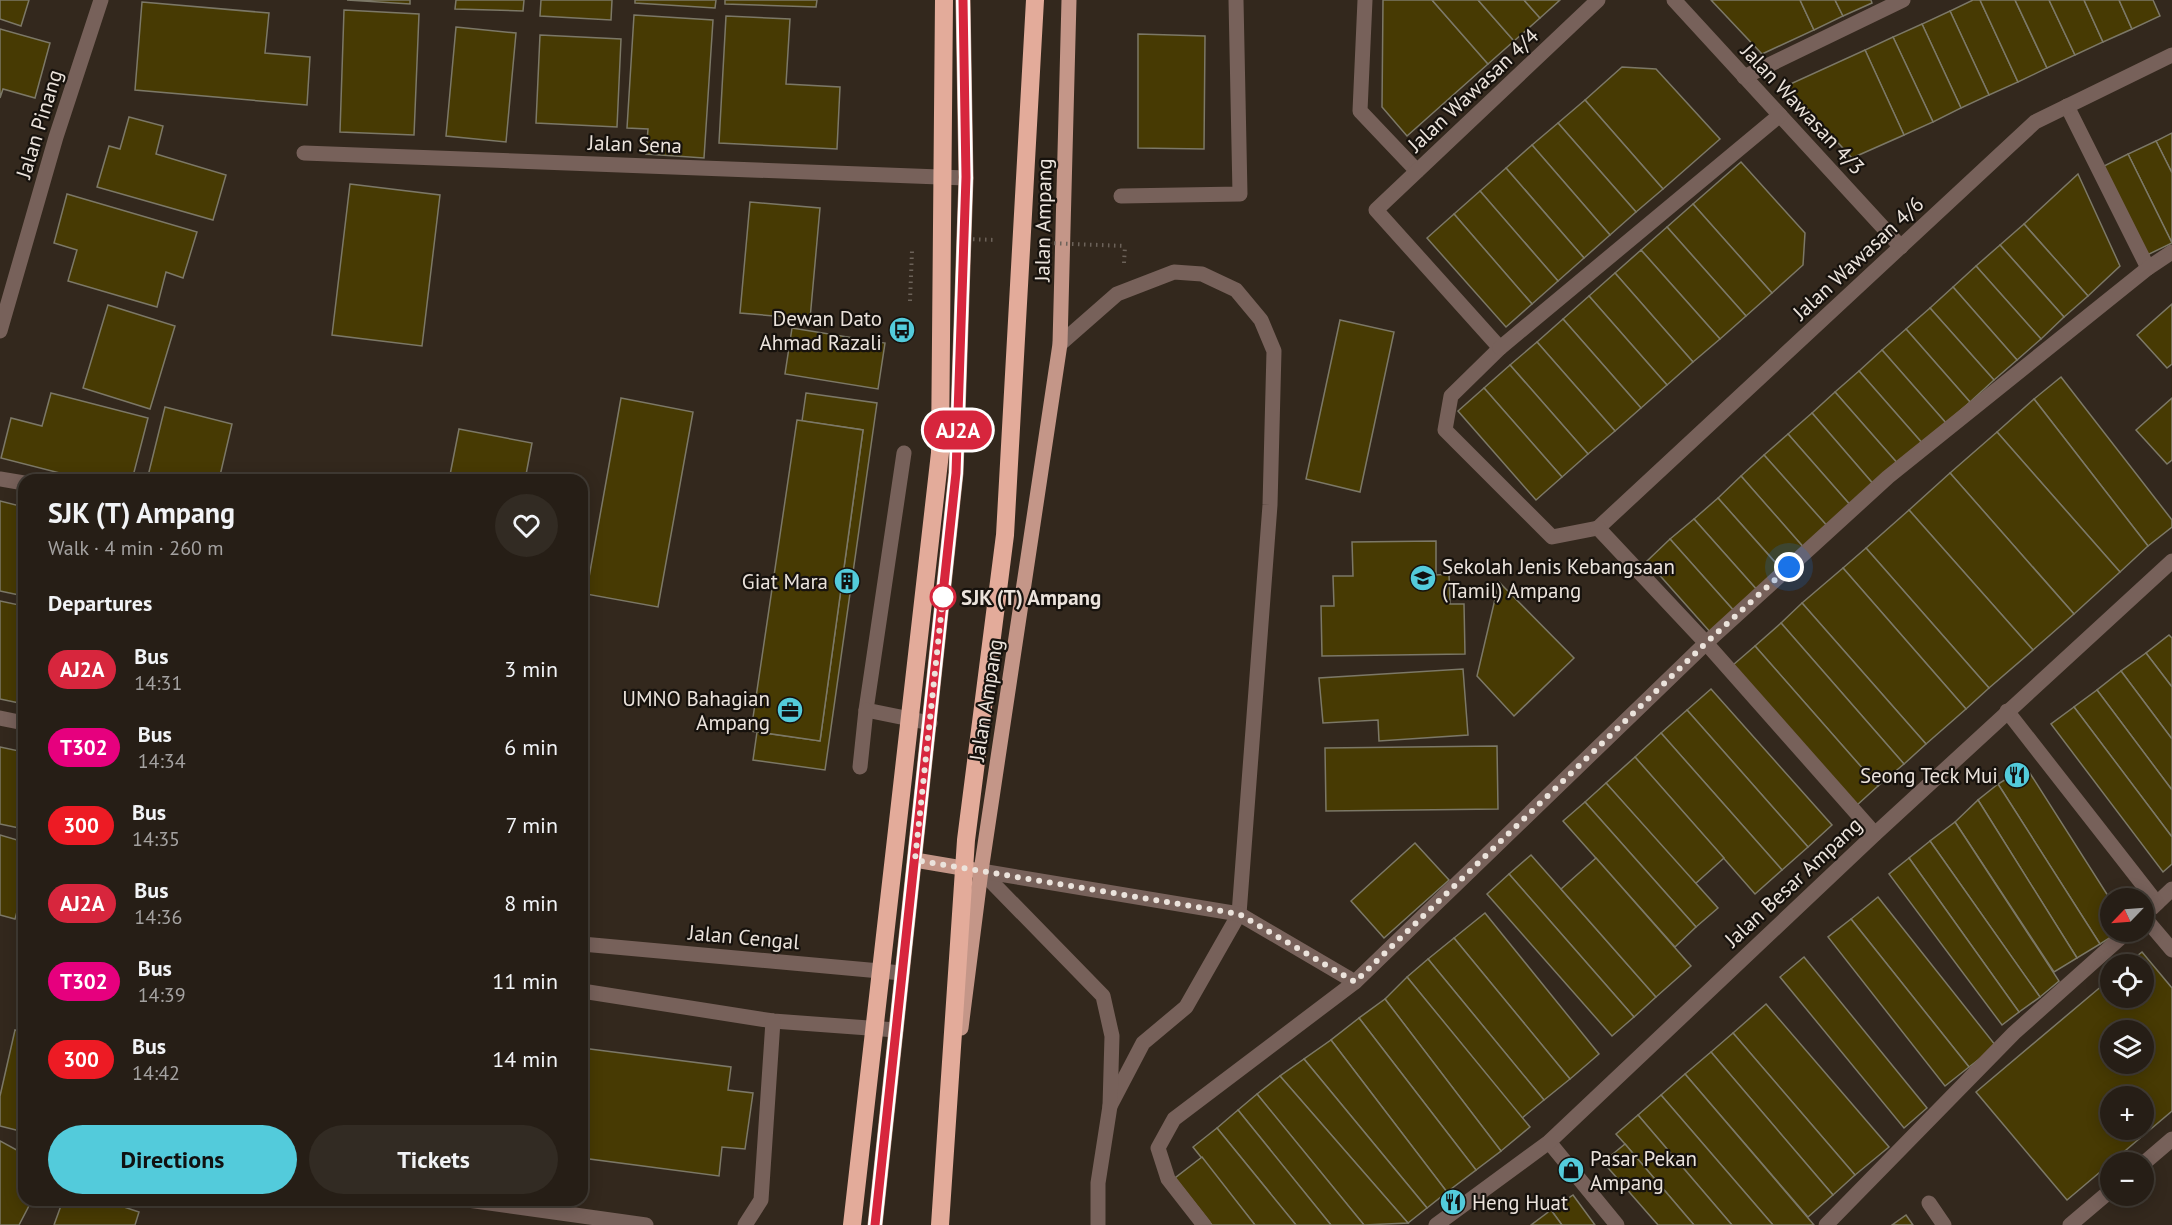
<!DOCTYPE html>
<meta charset="utf-8">
<style>
:root{--surface:#261e16;--page:#322b23;--text:#f1f3f6;--muted:#a4a2a1;--line:#423c35;--accent:#53cbdb}
body{margin:0;font-family:"PT Sans",sans-serif;background:var(--page);color:var(--text);height:100vh;display:flex;flex-direction:column;font-size:22px;white-space:nowrap}
*{box-sizing:border-box;margin:0}
p{font-size:20px;color:var(--muted)}
.icon{flex:none;width:33px;height:33px;fill:none;stroke:currentColor;stroke-width:2;stroke-linecap:round;stroke-linejoin:round}
.map{position:relative;flex:1;overflow:hidden}
.side{position:absolute;left:18px;top:474px;width:570px;height:732px;display:flex;flex-direction:column;background:var(--surface);border-radius:18px;box-shadow:0 3px 15px #0003,0 0 0 2px var(--line)}
.side>*{flex:none}
.badge{padding:0 12px;border-radius:20px;font-size:21px;line-height:39px}
.needle{width:39px;rotate:245deg}
.controls{position:absolute;left:2100px;top:888px;display:grid;gap:12px}
.controls a{display:grid;place-items:center;width:54px;height:54px;border-radius:50%;background:var(--surface);box-shadow:0 3px 15px #0003,0 0 0 2px var(--line);font-size:30px}
.you{position:absolute;width:30px;height:30px;margin:-15px;border:4px solid #fff;border-radius:50%;background:#1a73e8;box-shadow:0 0 0 9px #1a73e833}
.map>.badge{position:absolute;translate:-50% -50%;box-shadow:0 0 0 3px #fff}
h2{padding:0 30px;font-size:22px;line-height:54px}
.round{display:grid;place-items:center;flex:none;width:63px;height:63px;border-radius:32px;background:var(--page)}
.overview{display:flex;align-items:center;justify-content:space-between;height:102px;padding:0 30px}
h1{font-size:28px;font-weight:700;line-height:45px}
.action{display:flex;gap:12px;margin-top:auto;padding:12px 30px}
.action a{flex:1;height:69px;border-radius:36px;background:var(--accent);color:#111;font-size:24px;font-weight:700;line-height:69px;text-align:center}
.action a+a{background:var(--page);color:var(--text)}
ul{padding:0;list-style:none}
li{display:flex;align-items:center;gap:18px;height:78px;padding:0 30px}
li div{flex:1}
li b{display:block;font-size:22px}
li em{font-style:normal}
li .badge{min-width:66px;font-weight:700;text-align:center}
.map>svg:first-child{display:block}
</style>
<div class="map">
<svg width="2172" height="1225" viewBox="0 0 2172 1225">
<rect width="100%" height="100%" fill="#33281d"/>
<g fill="#473a03" stroke="#7c7867" stroke-width="1.5" fill-rule="evenodd">
<path d="M0,0h29l-8,26 -21,-7z"/>
<path d="M347,0h63v4z"/>
<path d="M456,0h68l-1,11 -68,-2z"/>
<path d="M541,0h71l-1,20 -71,-4z"/>
<path d="M635,0h81l-1,8 -80,-5z"/>
<path d="M725,0h92l-1,7 -91,-3z"/>
<path d="M1383,0h49l56,64 -81,72 -25,-29z"/>
<path d="M1432,0h46l36,41 -26,23z"/>
<path d="M1478,0h46l16,18 -26,23z"/>
<path d="M1524,0h36l-20,18z"/>
<path d="M1711,0h89l14,30 -52,24z"/>
<path d="M1800,0h35l8,16 -29,14z"/>
<path d="M1835,0h36l1,3 -29,13z"/>
<path d="M1973,0h7l38,82 -29,13 -39,-84z"/>
<path d="M1980,0h35l32,68 -29,14z"/>
<path d="M2015,0h34l26,55 -28,13z"/>
<path d="M2049,0h35l19,42 -28,13z"/>
<path d="M2084,0h35l13,29 -29,13z"/>
<path d="M2119,0h34l7,16 -28,13z"/>
<path d="M142,2l127,11 -4,40 45,4 -3,48 -172,-15z"/>
<path d="M344,10l75,4 -5,121 -74,-3z"/>
<path d="M1950,11l39,84 -28,13 -39,-84z"/>
<path d="M634,15l79,5 -9,138 -58,-4 2,-25 -21,-1z"/>
<path d="M726,16l64,3 -4,65 54,3 -3,62 -118,-6z"/>
<path d="M1922,24l39,84 -28,14 -40,-85z"/>
<path d="M456,27l60,6 -10,109 -60,-6z"/>
<path d="M0,29l50,14 -15,55 -32,-9 -3,9z"/>
<path d="M1138,34l67,2 -1,113 -66,-1z"/>
<path d="M540,35l81,4 -4,88 -81,-4z"/>
<path d="M1893,37l40,85 -29,13 -39,-85z"/>
<path d="M1865,50l39,85 -52,23 -66,-72z"/>
<path d="M1622,67l34,2 64,70 -57,50 -78,-89z"/>
<path d="M1585,100l78,89 -27,23 -78,-89z"/>
<path d="M129,117l34,9 -7,28 70,21 -13,45 -116,-33 12,-41 11,3z"/>
<path d="M1558,123l78,89 -26,23 -78,-90z"/>
<path d="M2172,133v40l-16,-32z"/>
<path d="M2156,141l16,32v70l-44,-89z"/>
<path d="M1532,145l78,90 -26,23 -78,-90z"/>
<path d="M2128,154l44,89 -29,14 -43,-89z"/>
<path d="M1741,162l64,71 -2,32 -31,28 -79,-89z"/>
<path d="M1506,168l78,90 -26,23 -78,-90z"/>
<path d="M2078,174l42,92 -32,30 -64,-72z"/>
<path d="M350,184l90,11 -18,151 -90,-11z"/>
<path d="M1480,191l78,90 -26,23 -78,-90z"/>
<path d="M67,194l130,38 -14,46 -17,-6 -9,35 -89,-26 9,-31 -23,-7z"/>
<path d="M750,202l70,6 -10,111 -70,-6z"/>
<path d="M1693,204l79,89 -26,23 -79,-89z"/>
<path d="M1454,214l78,90 -26,23 -79,-89z"/>
<path d="M2024,224l64,72 -24,21 -64,-72z"/>
<path d="M1667,227l79,89 -26,23 -79,-89z"/>
<path d="M2000,245l64,72 -23,22 -65,-73z"/>
<path d="M1641,250l79,89 -27,23 -78,-89z"/>
<path d="M1976,266l65,73 -24,21 -64,-73z"/>
<path d="M1615,273l78,89 -26,23 -78,-89z"/>
<path d="M1953,287l64,73 -23,20 -64,-72z"/>
<path d="M1589,296l78,89 -26,23 -78,-89z"/>
<path d="M2172,304v60l-5,4 -30,-33z"/>
<path d="M108,305l67,21 -25,83 -67,-21z"/>
<path d="M1930,308l64,72 -24,22 -64,-73z"/>
<path d="M1563,319l78,89 -26,23 -78,-89z"/>
<path d="M1340,320l54,12 -34,160 -54,-13z"/>
<path d="M792,328l93,15 -7,46 -93,-15z"/>
<path d="M1906,329l64,73 -24,21 -64,-73z"/>
<path d="M1537,342l78,89 -27,23 -78,-89z"/>
<path d="M1882,350l64,73 -23,21 -64,-73z"/>
<path d="M1510,365l78,89 -26,23 -78,-89z"/>
<path d="M1859,371l64,73 -24,21 -64,-73z"/>
<path d="M2061,377l111,143v7l-24,19 -114,-147z"/>
<path d="M1484,388l78,89 -26,23 -78,-89z"/>
<path d="M1835,392l64,73 -24,21 -63,-73z"/>
<path d="M51,393l97,25 -16,62h-45l-86,-22 10,-40 31,8z"/>
<path d="M806,393l71,10 -52,367 -72,-10 4,-28 63,9 43,-311 -61,-9z"/>
<path d="M621,398l72,14 -35,195 -72,-13z"/>
<path d="M2172,398v62l-5,4 -31,-34z"/>
<path d="M2034,399l114,147 -28,26 -123,-140z"/>
<path d="M165,407l67,17 -13,56h-72z"/>
<path d="M1812,413l63,73 -23,21 -64,-73z"/>
<path d="M797,420l66,10 -43,311 -69,-10z"/>
<path d="M459,429l73,14 -7,37h-76z"/>
<path d="M1997,432l123,140 -46,42 -124,-141z"/>
<path d="M1788,434l64,73 -23,21 -65,-73z"/>
<path d="M1764,455l65,73 -24,21 -64,-73z"/>
<path d="M1950,473l124,141 -41,36 -124,-140z"/>
<path d="M1741,476l64,73 -23,21 -64,-72z"/>
<path d="M1718,498l64,72 -24,21 -64,-72z"/>
<path d="M0,501l24,6v89l-24,-5z"/>
<path d="M1909,510l124,140 -44,38 -123,-140z"/>
<path d="M1694,519l64,72 -23,21 -65,-73z"/>
<path d="M1670,539l65,73 -24,21 -64,-72z"/>
<path d="M1436,541v34l13,-1 1,30h14l1,50 -143,2 -1,-50h13l-1,-30h20l-1,-34z"/>
<path d="M1866,548l123,140 -23,21 -123,-141z"/>
<path d="M1843,568l123,141 -40,35 -124,-141z"/>
<path d="M1499,582l75,76 -60,58 -37,-40z"/>
<path d="M0,601l24,5v98l-24,-5z"/>
<path d="M1802,603l124,141 -22,20 -123,-141z"/>
<path d="M1781,623l123,141 -26,22 -123,-140z"/>
<path d="M2169,635l3,3v49l-26,-34z"/>
<path d="M1755,646l123,140 -22,20 -123,-141z"/>
<path d="M2146,653l26,34v52l-51,-68z"/>
<path d="M1463,669l5,66 -89,6 -1,-21 -55,3 -4,-45z"/>
<path d="M2121,671l51,68v51l-75,-100z"/>
<path d="M1711,689l121,136 -24,22 -121,-137z"/>
<path d="M2097,690l75,100v47l-98,-130z"/>
<path d="M2074,707l98,130v27l-9,8 -112,-148z"/>
<path d="M1687,710l121,137 -26,23 -121,-137z"/>
<path d="M1661,733l121,137 -27,24 -120,-137z"/>
<path d="M1497,746l1,63 -172,2 -1,-63z"/>
<path d="M0,747l24,5v77l-24,-5z"/>
<path d="M1635,757l89,101 -29,26 -89,-101z"/>
<path d="M2026,767l84,132v33h9l-19,12 -102,-160z"/>
<path d="M1606,783l112,125 -22,19 -111,-125z"/>
<path d="M1998,784l102,160 -23,14 -99,-158z"/>
<path d="M1978,800l99,158 -23,14 -99,-150z"/>
<path d="M1585,802l111,125 -21,20 -112,-126z"/>
<path d="M1955,822l104,159 -19,16 -110,-156z"/>
<path d="M0,835l24,7v44l-9,33 -15,-4z"/>
<path d="M1930,841l110,156 -21,15 -110,-154z"/>
<path d="M1415,843l34,37 -65,58 -33,-37z"/>
<path d="M1531,855l125,142 -22,20 -125,-143z"/>
<path d="M1596,858l95,108 -35,31 -95,-108z"/>
<path d="M1909,858l110,154 -17,13 -113,-151z"/>
<path d="M1509,874l125,143 -22,19 -125,-142z"/>
<path d="M1878,897l118,149 -27,21 -118,-148z"/>
<path d="M1485,913l114,141 -29,25 -116,-141z"/>
<path d="M1851,919l118,148 -24,19 -117,-149z"/>
<path d="M1454,938l116,141 -26,21 -116,-141z"/>
<path d="M2142,952l30,36v123l-105,89 -91,-108 134,-113v19h34v-34h-17zM2110,1030h34v34h-34zM2110,1096h34v34h-34z"/>
<path d="M1804,957l123,151 -23,20 -124,-151z"/>
<path d="M1428,959l116,141 -22,18 -115,-141z"/>
<path d="M1407,977l123,150 -29,24 -116,-152z"/>
<path d="M1385,999l116,152 -25,19 -117,-152z"/>
<path d="M1766,1004l123,143 -34,28 -122,-142z"/>
<path d="M1359,1018l117,152 -29,22 -116,-152z"/>
<path d="M15,1030l9,2v100l-24,-6v-30z"/>
<path d="M1733,1033l122,142 -22,20 -122,-143z"/>
<path d="M1331,1040l116,152 -20,16 -123,-149z"/>
<path d="M582,1048l149,19 -3,23 25,3 -8,56 -23,-2 -3,29 -137,-18z"/>
<path d="M1711,1052l122,143 -25,22 -123,-143z"/>
<path d="M1304,1059l123,149 -19,15 -128,-147z"/>
<path d="M1685,1074l129,151h-41l-112,-130z"/>
<path d="M1280,1076l128,147 -44,2 -107,-131z"/>
<path d="M1257,1094l107,131h-33l-93,-115z"/>
<path d="M1661,1095l112,130h-41l-94,-110z"/>
<path d="M1238,1110l93,115h-35l-79,-97z"/>
<path d="M1638,1115l94,110h-38l-69,-81 -9,-10z"/>
<path d="M1217,1128l79,97h-41l-62,-78z"/>
<path d="M0,1141l24,13v46h8l-13,25h-19z"/>
<path d="M1625,1144l69,81h-36l-55,-63z"/>
<path d="M1202,1157l53,68h-43l-37,-47z"/>
<path d="M1573,1195l22,30h-33l-11,-15z"/>
<path d="M63,1200h40l36,12 -4,13h-81z"/>
<path d="M182,1200h27l-1,6z"/>
<path d="M1551,1210l11,15h-31z"/>
<path d="M1906,1215l7,10h-21z"/>
</g>
<g fill="none" stroke-linecap="round" stroke-linejoin="round">
<g stroke="#6c6259" stroke-width="4" stroke-dasharray="1.5 4.5" stroke-linecap="butt">
<path d="M1124,263l1,-17"/>
<path d="M910,301l2,-50"/>
</g>
<g stroke="#77615a" stroke-width="15">
<path d="M1365,0l-5,111 57,60"/>
<path d="M1598,0l-222,210 124,138 -49,48 -6,34 107,107 46,-9"/>
<path d="M1674,0l227,247"/>
<path d="M1744,77l159,-77"/>
<path d="M2067,106l81,162"/>
<path d="M304,153l662,25"/>
<path d="M1121,196l119,-2 -4,-194"/>
<path d="M0,331l56,-194 45,-137"/>
<path d="M1060,344l57,-50 57,-22 28,2 34,16 25,30 13,31 -4,154 -31,409 -53,93 -43,36 -33,63"/>
<path d="M1500,348l280,-233"/>
<path d="M904,453l-38,257 64,13"/>
<path d="M0,479l24,4"/>
<path d="M1598,528l437,-406 137,-67"/>
<path d="M1598,528l108,115 169,191"/>
<path d="M2007,711l150,192"/>
<path d="M0,718l24,5"/>
<path d="M860,767l6,-57"/>
<path d="M981,871l122,125 9,40 -2,70 -12,77v42"/>
<path d="M981,871l258,43 116,68"/>
<path d="M2152,908l20,-19"/>
<path d="M2144,917l28,33"/>
<path d="M582,944l320,29"/>
<path d="M582,991l191,30 123,9"/>
<path d="M1549,1142l68,83"/>
<path d="M2144,1163l28,-24"/>
<path d="M468,1200l178,25"/>
<path d="M1929,1203l15,22"/>
<path d="M745,1225l16,-25 12,-179"/>
<path d="M1204,1225l-36,-46 -10,-31 16,-29 181,-137 351,-339 182,-166 260,-209 24,-16"/>
<path d="M1436,1225l113,-83 326,-308 297,-273"/>
<path d="M1826,1225l188,-192 113,-101"/>
<path d="M2070,1225l40,-34"/>
</g>
<g stroke="#c49688" stroke-width="15">
<path d="M915,860l59,10"/>
<path d="M961,1028l20,-157 79,-527 9,-344"/>
<path d="M875,1225l81,-752 10,-295 -3,-178"/>
</g>
<g stroke="#6c6259" stroke-width="4" stroke-dasharray="1.5 4.5" stroke-linecap="butt">
<path d="M967,239l29,1"/>
<path d="M1048,243l77,3"/>
</g>
<g stroke="#e3ab9a" stroke-width="18">
<path d="M852,1225l88,-772 4,-453"/>
<path d="M940,1225l26,-385 39,-305 30,-535"/>
</g>
</g>
<g fill="none" stroke-linecap="round" stroke-linejoin="round">
<defs>
<path id="line" d="M875,1225l81,-752 10,-296 -3,-177"/>
</defs>
<use href="#line" stroke="#fff" stroke-width="14"/>
<use href="#line" stroke="#d7263d" stroke-width="9"/>
<path stroke="#ebe3dc" stroke-width="6" stroke-dasharray="0 10.8" d="M943,597l1,-10 -29,273 324,54 116,68 351,-339 83,-76"/>
</g>
<defs>
<symbol id="bus-disc" viewBox="-11 -11 22 22"><circle r="9.5" fill="#53cbdb" stroke="#17120d"/><path d="M-5-6H5V4H4V6H2V4H-2V6H-4V4H-5ZM-3.5-4V0h7V-4ZM-3.5 1.2v1.5H-2V1.2ZM2 1.2v1.5H3.5V1.2Z" fill="#111"/></symbol>
<symbol id="school-disc" viewBox="-11 -11 22 22"><circle r="9.5" fill="#53cbdb" stroke="#17120d"/><path d="M0-5L7-2L0 1L-7-2ZM-4 1L0 2.5L4 1V4Q0 6-4 4Z" fill="#111"/></symbol>
<symbol id="building-disc" viewBox="-11 -11 22 22"><circle r="9.5" fill="#53cbdb" stroke="#17120d"/><path d="M-4-6H4V6H1V3H-1V6H-4ZM-2.5-4.3h1.7v1.8h-1.7ZM.8-4.3h1.7v1.8H.8ZM-2.5-1h1.7V.8h-1.7ZM.8-1h1.7V.8H.8Z" fill="#111"/></symbol>
<symbol id="office-disc" viewBox="-11 -11 22 22"><circle r="9.5" fill="#53cbdb" stroke="#17120d"/><path d="M-6-3h4V-5.5h4V-3h4V5H-6ZM-1-4.5V-3h2v-1.5ZM-6 0V1H6V0Z" fill="#111"/></symbol>
<symbol id="restaurant-disc" viewBox="-11 -11 22 22"><circle r="9.5" fill="#53cbdb" stroke="#17120d"/><path d="M-5-6h1v4h1v-4h1v4h1v-4h1v5L-1.5 .5V6h-2V.5L-5-1ZM5-6V6H3V1.5H1.5Q1.5-4 5-6Z" fill="#111"/></symbol>
<symbol id="shop-disc" viewBox="-11 -11 22 22"><circle r="9.5" fill="#53cbdb" stroke="#17120d"/><path d="M-5-2.5h2.3a2.7 3.5 0 0 1 5.4 0H5L5.5 6h-11ZM-1.5-2.5h3a1.5 2.3 0 0 0-3 0Z" fill="#111"/></symbol>
</defs>
<g fill-rule="evenodd">
<use href="#bus-disc" x="887" y="315" width="30" height="30"/>
<use href="#school-disc" x="1408" y="563" width="30" height="30"/>
<use href="#building-disc" x="832" y="566" width="30" height="30"/>
<use href="#office-disc" x="775" y="695" width="30" height="30"/>
<use href="#restaurant-disc" x="2002" y="760" width="30" height="30"/>
<use href="#shop-disc" x="1556" y="1155" width="30" height="30"/>
<use href="#restaurant-disc" x="1438" y="1187" width="30" height="30"/>
</g>
<circle fill="#fff" stroke="#d7263d" stroke-width="3" cx="943" cy="597" r="12"/>
<g text-anchor="middle" dominant-baseline="central" stroke-width="4.5" stroke-linejoin="round" paint-order="stroke">
<g font-size="21" fill="#ebe3dc" stroke="#17120d">
<text transform="translate(1473 90) rotate(-43)">Jalan Wawasan 4/4</text>
<text transform="translate(1803 109) rotate(47)">Jalan Wawasan 4/3</text>
<text transform="translate(39 124) rotate(-73)">Jalan Pinang</text>
<text transform="translate(635 144) rotate(2)">Jalan Sena</text>
<text transform="translate(1043 220) rotate(-89)">Jalan Ampang</text>
<text transform="translate(1858 258) rotate(-43)">Jalan Wawasan 4/6</text>
<text transform="translate(986 700) rotate(-81)">Jalan Ampang</text>
<text transform="translate(1793 882) rotate(-43)">Jalan Besar Ampang</text>
<text transform="translate(744 937) rotate(5)">Jalan Cengal</text>
</g>
<g font-size="21" fill="#ebe3dc" stroke="#17120d" text-anchor="end">
<text x="882" y="318">Dewan Dato<tspan x="882" dy="24">Ahmad Razali</tspan></text>
<text x="1442" y="566" text-anchor="start">Sekolah Jenis Kebangsaan<tspan x="1442" dy="24">(Tamil) Ampang</tspan></text>
<text x="828" y="581">Giat Mara</text>
<text x="770" y="698">UMNO Bahagian<tspan x="770" dy="24">Ampang</tspan></text>
<text x="1998" y="775">Seong Teck Mui</text>
<text x="1590" y="1158" text-anchor="start">Pasar Pekan<tspan x="1590" dy="24">Ampang</tspan></text>
<text x="1472" y="1202" text-anchor="start">Heng Huat</text>
</g>
<g font-size="21" font-weight="bold" fill="#ebe3dc" stroke="#17120d" text-anchor="start">
<text x="961" y="597">SJK (T) Ampang</text>
</g>
</g>
</svg>
<div class="controls">
<a><svg class="needle" viewBox="-14 -14 28 28"><path d="M0-13l5 13h-10z" fill="#e53935"/><path d="M0 13l5-13h-10z" fill="#a4a2a1"/></svg></a>
<a><svg class="icon" aria-label="locate" viewBox="0 0 24 24"><circle cx="12" cy="12" r="6"/><path d="M12 2v4M12 18v4M2 12h4M18 12h4"/></svg></a>
<a><svg class="icon" aria-label="layers" viewBox="0 0 24 24"><path d="M12 4l9 5-9 5-9-5zM3 14l9 5 9-5"/></svg></a>
<a>+</a>
<a>−</a>
</div>
<div class="you" style="left:1789px;top:567px"></div>
<b class="badge" style="left:958px;top:430px;background:#d7263d;color:#fff">AJ2A</b>
<section class="side">
<div class="overview"><div><h1>SJK (T) Ampang</h1><p>Walk · 4 min · 260 m</p></div><a class="round"><svg class="icon" aria-label="heart" viewBox="0 0 24 24"><path d="M12 20l-8-8c-3-5 5-10 8-4 3-6 11-1 8 4z"/></svg></a></div>
<h2>Departures</h2>
<ul>
<li><span class="badge" style="background:#d7263d;color:#fff">AJ2A</span><div><b>Bus</b><p>14:31</p></div><em>3 min</em></li>
<li><span class="badge" style="background:#e6007e;color:#fff">T302</span><div><b>Bus</b><p>14:34</p></div><em>6 min</em></li>
<li><span class="badge" style="background:#ed1b24;color:#fff">300</span><div><b>Bus</b><p>14:35</p></div><em>7 min</em></li>
<li><span class="badge" style="background:#d7263d;color:#fff">AJ2A</span><div><b>Bus</b><p>14:36</p></div><em>8 min</em></li>
<li><span class="badge" style="background:#e6007e;color:#fff">T302</span><div><b>Bus</b><p>14:39</p></div><em>11 min</em></li>
<li><span class="badge" style="background:#ed1b24;color:#fff">300</span><div><b>Bus</b><p>14:42</p></div><em>14 min</em></li>
</ul>
<div class="action"><a>Directions</a><a>Tickets</a></div>
</section>
</div>
